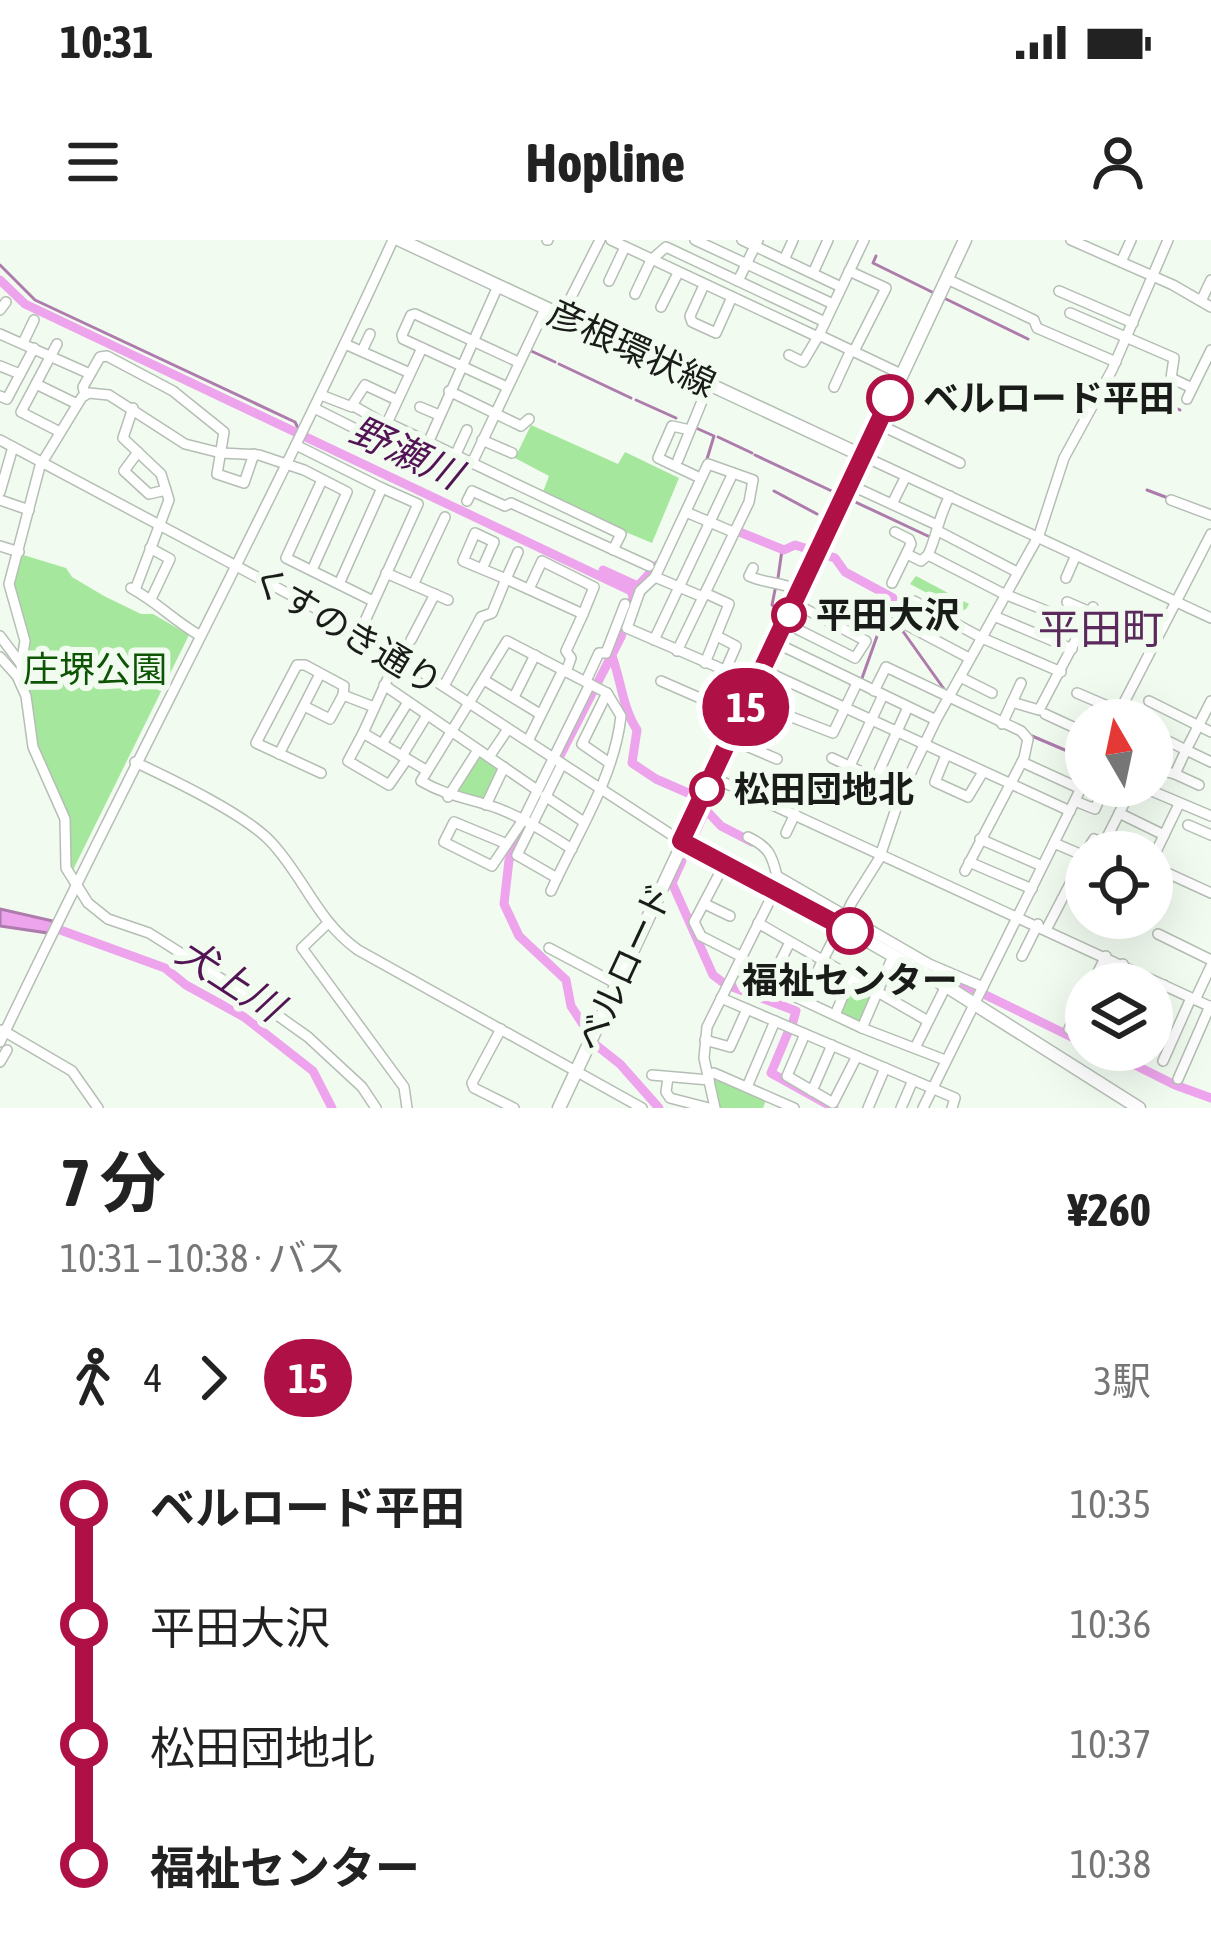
<!DOCTYPE html>
<html lang="ja">
<meta charset="utf-8">
<style>
:root{--surface:#fff;--page:#f6f6f6;--text:#222;--muted:#767676}
body{margin:0;font-family:"Asap Condensed","Noto Sans JP",sans-serif;background:var(--page);color:var(--text);height:100vh;display:flex;flex-direction:column;font-size:45px;white-space:nowrap}
*{box-sizing:border-box;margin:0}
p{font-size:39px;color:var(--muted)}
.icon{flex:none;width:66px;height:66px;fill:none;stroke:currentColor;stroke-width:2;stroke-linecap:round;stroke-linejoin:round}
.map{position:relative;height:868px;overflow:hidden}
.panel{display:flex;flex-direction:column;background:var(--surface);flex:1}
.panel>*{flex:none}
.badge{padding:0 24px;border-radius:39px;font-size:42px;line-height:78px}
.needle{width:78px;rotate:351deg}
.buttons{position:absolute;left:1065px;top:459px;display:grid;gap:24px}
.buttons a{display:grid;place-items:center;width:108px;height:108px;border-radius:50%;background:var(--surface);box-shadow:0 12px 48px #0002;font-size:60px}
.map>.badge{position:absolute;translate:-50% -50%;box-shadow:0 0 0 6px #fff}
.legs{display:flex;align-items:center;gap:18px;height:132px;padding:0 60px;font-size:39px}
.legs p{margin-inline-start:auto}
.head{display:flex;align-items:center;justify-content:space-between;height:204px;padding:0 60px}
h1{font-size:66px;font-weight:700;line-height:90px}
ul{padding:0 60px;list-style:none}
li{display:flex;align-items:center;gap:42px;height:120px;font-size:45px}
li i{display:grid;place-items:center;width:18px;height:100%;margin:0 15px;background:currentColor}
li i::after{content:'';width:30px;height:30px;margin:-15px;border:9px solid;border-radius:50%;background:var(--surface)}
li p{margin-inline-start:auto}
li:first-child i{background:linear-gradient(#0000 50%,currentColor 0)}
li:last-child i{background:linear-gradient(currentColor 50%,#0000 0)}
.status{display:flex;justify-content:space-between;align-items:center;height:84px;padding:0 60px;background:var(--surface);direction:ltr}
.status svg{height:33px;fill:currentColor}
header{display:flex;justify-content:space-between;align-items:center;height:156px;padding:0 60px;background:var(--surface);font-size:54px;font-weight:700}
.map>svg:first-child{display:block}
</style>
<div class="status"><b>10:31</b><svg viewBox="0 0 49 12"><path d="M0 12V9h3v3zM5 12V6h3v6zM10 12V3h3v9zM15 12V0h3v12zM26 1h20v11H26zM47 4h2v5h-2z"/></svg></div>
<header><svg class="icon" aria-label="menu" viewBox="0 0 24 24"><path d="M4 6h16M4 12h16M4 18h16"/></svg>Hopline<svg class="icon" aria-label="person" viewBox="0 0 24 24"><circle cx="12" cy="8" r="4"/><path d="M4 21q1-7 8-7t8 7"/></svg></header>
<div class="map">
<svg width="1211" height="868" viewBox="0 0 1211 868">
<rect width="100%" height="100%" fill="#f2fbf0"/>
<g fill="#a6e79e">
<path d="M531,185l87,39 7,-12 54,26 -27,65 -111,-46 8,-21 -34,-18z"/>
<path d="M20,314l46,14 6,9 32,19 37,18h12l36,21 -117,237 -7,2 4,-46 -34,-81 -13,-83 5,-23 -16,-57z"/>
<path d="M916,336l53,28 -3,5 -5,2 -51,-27z"/>
<path d="M477,514l22,12 -13,34 -33,-5z"/>
<path d="M854,741l19,15 -14,27 -19,-8z"/>
<path d="M714,836l52,24 -3,8h-43z"/>
</g>
<path fill="#eda4ec" stroke="#ad7bac" stroke-width="3" d="M0,669l53,12 -5,12 -48,-7z"/>
<g fill="none" stroke-linecap="round" stroke-linejoin="round">
<g stroke="#ad7bac" stroke-width="3">
<path d="M876,16l-3,7 59,29"/>
<path d="M0,25l35,35 260,122 5,10"/>
<path d="M946,59l82,40"/>
<path d="M529,110l26,12"/>
<path d="M559,124l72,34"/>
<path d="M1111,137l69,33"/>
<path d="M636,160l40,18"/>
<path d="M696,188l18,8 -7,23"/>
<path d="M718,197l34,16"/>
<path d="M755,215l81,38"/>
<path d="M1147,250l21,8"/>
<path d="M774,251l43,23"/>
<path d="M851,260l79,37"/>
<path d="M778,338l4,-28"/>
<path d="M776,345l-4,20 10,7"/>
<path d="M887,369l57,80"/>
<path d="M861,441l25,-70"/>
<path d="M1032,496l54,23"/>
</g>
<g stroke="#eda4ec" stroke-width="9">
<path d="M0,40l25,24 606,287 2,6 -12,40 -61,119"/>
<path d="M737,291l47,19 11,-5 16,5"/>
<path d="M826,315l9,3 10,14 48,26 -6,11"/>
<path d="M603,330l35,16 19,-21"/>
<path d="M611,413c10,26 11,54 26,77l-5,33 24,16 39,17"/>
<path d="M555,526l-46,94 -5,44 15,32 47,44 5,26 15,23"/>
<path d="M705,569l16,17 31,16"/>
<path d="M696,591l10,-21"/>
<path d="M682,621l-10,22 41,92 12,9"/>
<path d="M52,687l113,41 21,17 58,32 69,54 19,37"/>
<path d="M924,725l162,79"/>
<path d="M730,746l66,25 -4,14"/>
<path d="M789,790l-18,43 63,35"/>
<path d="M596,805l24,19 39,44"/>
<path d="M1105,810l70,35 36,13"/>
</g>
<defs>
<g id="minor">
<path d="M547,0h1"/>
<path d="M611,0l207,97"/>
<path d="M695,0l138,64"/>
<path d="M742,0l99,47"/>
<path d="M864,0l-45,95 82,39"/>
<path d="M1071,0l102,45 38,22"/>
<path d="M784,20l9,-20"/>
<path d="M1121,22l10,-22"/>
<path d="M849,31l37,17 -32,63"/>
<path d="M813,33l15,-33"/>
<path d="M947,39l87,41 3,8 79,34"/>
<path d="M609,41l16,-34"/>
<path d="M738,41l20,-41"/>
<path d="M704,45l-14,31 2,6 24,11 16,-36"/>
<path d="M1059,51l74,32"/>
<path d="M635,54l16,-34 15,-13 159,75"/>
<path d="M1201,61l10,-21"/>
<path d="M661,67l17,-34"/>
<path d="M0,70l6,-8"/>
<path d="M1070,73l104,45 -3,20 21,10"/>
<path d="M562,75l38,-75"/>
<path d="M0,94l90,40"/>
<path d="M23,103l11,-23"/>
<path d="M57,104l-36,68 39,20"/>
<path d="M345,104l65,29"/>
<path d="M362,111l8,-17"/>
<path d="M789,115l14,7 16,-27"/>
<path d="M0,126l20,8"/>
<path d="M36,144l39,19"/>
<path d="M507,147l-104,-48 -1,-4 9,-20 4,-1 101,47"/>
<path d="M834,147l17,-37"/>
<path d="M449,151l72,35 8,-7"/>
<path d="M85,155l-2,-8 17,-30 7,-1 66,35 51,41 -7,42 27,9 10,-29"/>
<path d="M321,155l31,12"/>
<path d="M0,156l7,3 27,-51"/>
<path d="M1187,159l24,-49"/>
<path d="M397,160l-32,-15 -13,20 31,18 5,-2 34,-73"/>
<path d="M420,167l19,8"/>
<path d="M133,168l-10,30 38,36 8,26 -34,90"/>
<path d="M314,168l88,44 6,-2 6,-12"/>
<path d="M386,182l235,112 -8,16"/>
<path d="M878,184l82,39"/>
<path d="M690,190l-18,-4 -14,32 38,18"/>
<path d="M0,200l360,192 321,209"/>
<path d="M482,200l30,13"/>
<path d="M296,205l86,43 -43,96"/>
<path d="M138,212l-14,19 25,23 17,-4"/>
<path d="M455,216l12,-26"/>
<path d="M863,216l348,162"/>
<path d="M678,220l31,-76"/>
<path d="M472,223l74,-156"/>
<path d="M440,230l-20,-9 78,-175"/>
<path d="M322,240l-36,78 87,43"/>
<path d="M859,249l78,36"/>
<path d="M0,252l13,-45"/>
<path d="M0,260l29,10"/>
<path d="M1171,260l40,15"/>
<path d="M467,261l5,-10 33,15 6,-3 138,63"/>
<path d="M892,264l14,-28"/>
<path d="M686,272l47,20"/>
<path d="M938,291l79,41"/>
<path d="M0,306l19,6"/>
<path d="M150,308l20,11 -19,40"/>
<path d="M907,314l14,7 7,-6 74,38 82,33"/>
<path d="M928,315c10,-22 10,-38 22,-59"/>
<path d="M753,328l-4,8c17,8 30,5 51,15"/>
<path d="M482,329l-19,-8 12,-28 19,9 -12,27 24,10 12,-27"/>
<path d="M386,333l62,27"/>
<path d="M655,337l48,20"/>
<path d="M1066,338l10,-23"/>
<path d="M892,343l19,-39 -2,-5 -14,-7"/>
<path d="M413,345l32,-68"/>
<path d="M131,348c26,14 42,32 68,47"/>
<path d="M529,349l13,-28 52,26 -11,27"/>
<path d="M705,353l24,11 -24,59"/>
<path d="M1067,362l23,10"/>
<path d="M994,376l78,33"/>
<path d="M785,383l70,35 11,-17 -72,-38"/>
<path d="M360,392l58,-128 -36,-16"/>
<path d="M0,396l21,28"/>
<path d="M717,396l19,10 -11,25"/>
<path d="M411,400l24,-46"/>
<path d="M654,400l79,-167"/>
<path d="M776,403l160,77"/>
<path d="M677,411l72,-149 4,-22 -45,-16 -53,113 -15,14 -13,37 130,56"/>
<path d="M398,416l-35,77 63,37"/>
<path d="M0,417l17,19 9,20 7,51 32,72 1,49 22,35 20,16 41,14 114,72 45,32 54,50 14,21"/>
<path d="M969,418l-66,-35 -2,-5 8,-15 5,-2 68,37 79,34"/>
<path d="M763,430l307,141"/>
<path d="M960,437l32,16"/>
<path d="M484,440l56,34"/>
<path d="M586,441l13,-28h7l19,-49"/>
<path d="M661,441l80,35"/>
<path d="M384,445l153,105"/>
<path d="M444,446l37,-69 11,-4 14,-34 77,35 -17,37 5,7 -5,14"/>
<path d="M23,447l-2,-23 4,-23 -16,-57 31,-118 42,-69 7,-4 20,2 76,49 36,9 38,2 45,15 43,22 -35,78"/>
<path d="M874,451l12,-24 135,64 7,8 -4,19 -59,113"/>
<path d="M607,453l-25,51 26,18"/>
<path d="M1077,453l42,18"/>
<path d="M514,457l21,-42"/>
<path d="M1149,461l62,31"/>
<path d="M1211,461l-25,49 25,12"/>
<path d="M1012,462l27,8 54,-103"/>
<path d="M304,466l26,13 13,-24"/>
<path d="M1045,474l41,19"/>
<path d="M789,476l44,17 24,-50"/>
<path d="M1115,480l96,-186"/>
<path d="M1002,484l19,-41"/>
<path d="M363,493l-15,28 41,24 18,-26"/>
<path d="M1152,493l34,17 -11,24 24,11"/>
<path d="M730,499l47,20"/>
<path d="M528,501l35,-71"/>
<path d="M382,504l26,-42"/>
<path d="M279,514l41,-80"/>
<path d="M946,515l-11,27 33,15 15,-25"/>
<path d="M402,516l25,-41"/>
<path d="M489,517l19,-28"/>
<path d="M832,518l70,33"/>
<path d="M135,522c36,17 110,52 136,80 33,35 46,79 87,108l284,158"/>
<path d="M1022,522l59,27"/>
<path d="M850,526l33,-71"/>
<path d="M1152,528l23,6"/>
<path d="M321,533l-65,-30 41,-78h8l39,21 -1,9 31,12"/>
<path d="M712,537l499,230"/>
<path d="M876,538l32,-71"/>
<path d="M1140,546l71,30"/>
<path d="M545,556l39,26"/>
<path d="M448,557l30,-47"/>
<path d="M1075,561l20,8 10,-23"/>
<path d="M486,565l18,-38"/>
<path d="M1119,573l45,22"/>
<path d="M1188,585l23,10"/>
<path d="M786,593l9,-19"/>
<path d="M748,597c21,10 24,18 29,39l152,88 54,23"/>
<path d="M980,599l62,27"/>
<path d="M1054,603l28,12"/>
<path d="M1104,603l29,-57"/>
<path d="M507,604l-53,-22 -10,20 48,24 31,-46 67,-136"/>
<path d="M1086,612l8,-13 29,13"/>
<path d="M1152,620l27,-56"/>
<path d="M726,621l-32,61 7,14 41,21"/>
<path d="M969,622l63,27"/>
<path d="M1152,626l59,27"/>
<path d="M557,638l-40,-23 45,-91"/>
<path d="M551,651c25,-56 63,-112 70,-175l-14,-23 -100,-52 -86,140c22,13 40,16 64,23 31,9 60,28 87,45"/>
<path d="M705,664l25,12"/>
<path d="M758,683l170,98"/>
<path d="M327,684l-25,24 102,139 3,21"/>
<path d="M1047,688l39,-75"/>
<path d="M1158,694l53,26"/>
<path d="M549,708l66,35"/>
<path d="M1022,716l16,-32"/>
<path d="M736,729l126,59 83,32"/>
<path d="M769,744l21,-42"/>
<path d="M1092,744l14,-28"/>
<path d="M1113,744l10,-20"/>
<path d="M721,758l234,100 -3,10"/>
<path d="M803,760l49,-98 27,-43 23,-68 34,-71 103,-185 25,-77 48,-88 56,-130"/>
<path d="M1195,760l16,-34"/>
<path d="M1152,771l12,-26"/>
<path d="M835,775l16,-38"/>
<path d="M862,788l31,-72"/>
<path d="M501,789l-29,54 2,5 40,20"/>
<path d="M1069,789l17,-34"/>
<path d="M2,790l70,41 26,37"/>
<path d="M805,794l-18,42 46,27 24,-47"/>
<path d="M705,800l25,7 17,-38"/>
<path d="M0,802c128,-269 269,-531 393,-802"/>
<path d="M915,808l31,-62"/>
<path d="M1163,821l28,-63"/>
<path d="M0,822l7,-12"/>
<path d="M708,834l6,-1 80,35"/>
<path d="M652,835l57,5"/>
<path d="M668,837l-2,15 4,6 39,10"/>
<path d="M1178,839l32,-73"/>
<path d="M747,847l28,-66"/>
<path d="M812,851l20,-46"/>
<path d="M715,868l-11,-50 3,-31 69,-139"/>
<path d="M868,868l17,-40"/>
<path d="M901,868l12,-28"/>
<path d="M923,868l163,-330"/>
</g>
<g id="major">
<path d="M400,0l463,216"/>
<path d="M681,601l90,44 175,101 193,122"/>
<path d="M559,868l406,-868"/>
</g>
</defs>
<use href="#minor" stroke="#b5beb4" stroke-width="12"/>
<use href="#major" stroke="#b5beb4" stroke-width="15"/>
<use href="#minor" stroke="#fff" stroke-width="9"/>
<use href="#major" stroke="#fff" stroke-width="12"/>
</g>
<g fill="none" stroke-linecap="round" stroke-linejoin="round">
<defs>
<path id="line-1" d="M850,691l-169,-90 209,-443"/>
</defs>
<use href="#line-1" stroke="#fff" stroke-width="27"/>
<use href="#line-1" stroke="#af1147" stroke-width="18"/>
</g>
<g fill="#fff" stroke="#af1147" stroke-width="6">
<circle cx="890" cy="158" r="21"/>
<circle cx="789" cy="375" r="15"/>
<circle cx="707" cy="549" r="15"/>
<circle cx="850" cy="691" r="21"/>
</g>
<g text-anchor="middle" dominant-baseline="central" stroke-width="12" stroke-linejoin="round" paint-order="stroke">
<g font-size="36" fill="#191c18" stroke="#f2fbf0">
<text transform="translate(632 108) rotate(25)">彦根環状線</text>
<text transform="translate(347 390) rotate(31)">くすのき通り</text>
<text transform="translate(624 727) rotate(-65)">ベルロード</text>
</g>
<g font-size="36" font-weight="bold" fill="#191c18" stroke="#f2fbf0" text-anchor="start">
<text x="923" y="158">ベルロード平田</text>
<text x="816" y="375">平田大沢</text>
<text x="734" y="549">松田団地北</text>
<text x="850" y="740" text-anchor="middle">福祉センター</text>
</g>
<g font-size="36" fill="#0d5405" stroke="#f2fbf0">
<text x="95" y="429">庄堺公園</text>
</g>
<g font-size="39" font-style="italic" fill="#531455" stroke="#f2fbf0">
<text transform="translate(406 212) rotate(25)">野瀬川</text>
<text transform="translate(230 739) rotate(33)">犬上川</text>
</g>
<g font-size="42" fill="#5b2a5c" stroke="#f2fbf0">
<text x="1101" y="389">平田町</text>
</g>
</g>
</svg>
<div class="buttons">
<a><svg class="needle" viewBox="-14 -14 28 28"><path d="M0-13l5 13h-10z" fill="#e53935"/><path d="M0 13l5-13h-10z" fill="#767676"/></svg></a>
<a><svg class="icon" aria-label="locate" viewBox="0 0 24 24"><circle cx="12" cy="12" r="6"/><path d="M12 2v4M12 18v4M2 12h4M18 12h4"/></svg></a>
<a><svg class="icon" aria-label="layers" viewBox="0 0 24 24"><path d="M12 4l9 5-9 5-9-5zM3 14l9 5 9-5"/></svg></a>
</div>
<b class="badge" style="left:746px;top:467px;background:#af1147;color:#fff">15</b>
</div>
<section class="panel">
<div class="head"><div><h1>7 分</h1><p>10:31 – 10:38 · バス</p></div><b>¥260</b></div>
<div class="legs"><svg class="icon" aria-label="walk" viewBox="0 0 24 24"><circle cx="13" cy="4" r="2"/><path d="M13 8l-2 6 4 7M11 14l-3 7M7 12l3-4h3l4 4"/></svg>4<svg class="icon" aria-label="forward" viewBox="0 0 24 24"><path d="M9 5l7 7-7 7"/></svg><b class="badge" style="background:#af1147;color:#fff">15</b><p>3駅</p></div>
<ul>
<li><i style="color:#af1147"></i><b>ベルロード平田</b><p>10:35</p></li>
<li><i style="color:#af1147"></i><span>平田大沢</span><p>10:36</p></li>
<li><i style="color:#af1147"></i><span>松田団地北</span><p>10:37</p></li>
<li><i style="color:#af1147"></i><b>福祉センター</b><p>10:38</p></li>
</ul>
</section>
